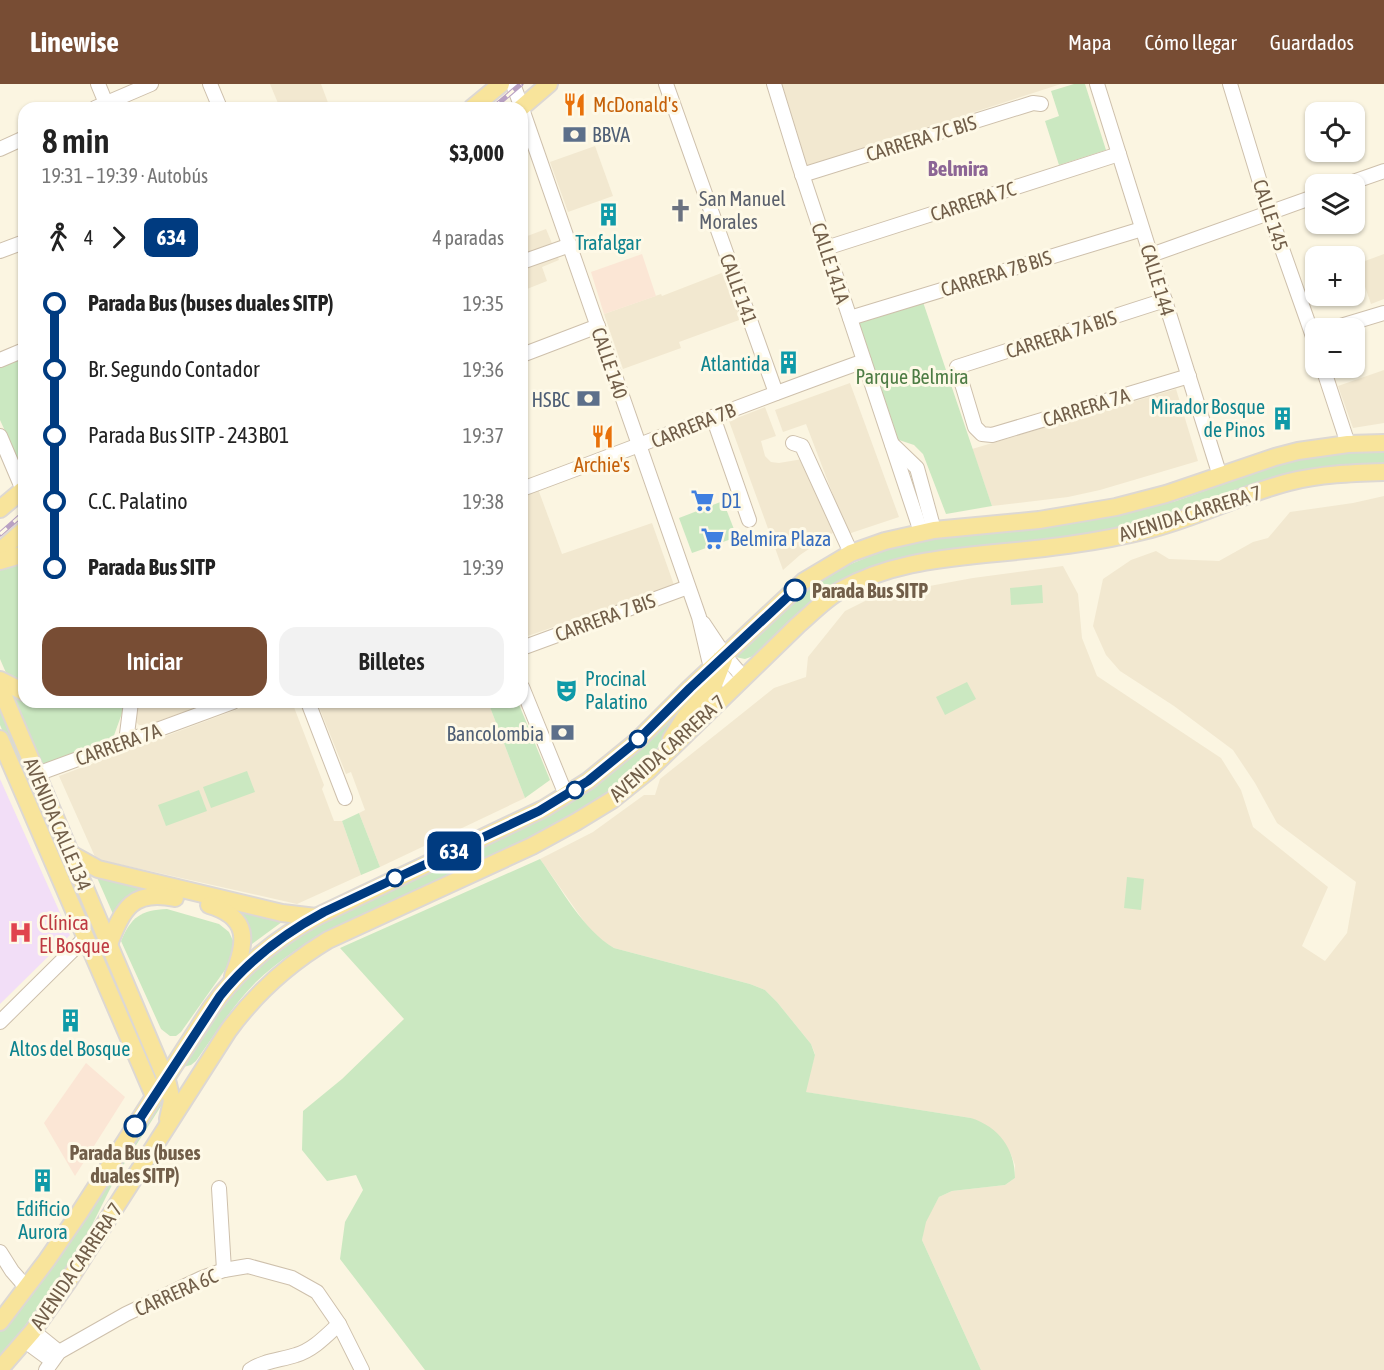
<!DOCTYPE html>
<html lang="es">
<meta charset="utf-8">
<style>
:root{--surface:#fff;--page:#f2f2f2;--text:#222;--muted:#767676;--accent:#784d34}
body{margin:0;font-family:"Asap Condensed",sans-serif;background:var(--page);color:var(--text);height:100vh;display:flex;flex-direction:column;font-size:22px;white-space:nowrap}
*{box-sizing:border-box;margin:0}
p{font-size:20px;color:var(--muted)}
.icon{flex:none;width:33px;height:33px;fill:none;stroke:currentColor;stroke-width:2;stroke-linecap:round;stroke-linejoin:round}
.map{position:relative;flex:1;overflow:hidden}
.side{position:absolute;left:18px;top:18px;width:510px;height:606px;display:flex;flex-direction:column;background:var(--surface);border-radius:18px;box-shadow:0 2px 4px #0004}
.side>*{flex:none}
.badge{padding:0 12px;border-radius:9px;font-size:21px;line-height:39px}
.fabs{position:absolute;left:1305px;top:18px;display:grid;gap:12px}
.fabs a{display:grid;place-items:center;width:60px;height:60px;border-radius:12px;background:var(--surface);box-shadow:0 2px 4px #0004;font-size:30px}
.map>.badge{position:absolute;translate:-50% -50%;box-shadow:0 0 0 3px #fff}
.legs{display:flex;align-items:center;gap:9px;height:66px;padding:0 24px;font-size:20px}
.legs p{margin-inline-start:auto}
.head{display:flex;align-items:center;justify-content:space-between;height:102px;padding:0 24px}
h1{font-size:33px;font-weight:600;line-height:45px}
.cta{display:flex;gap:12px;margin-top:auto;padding:12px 24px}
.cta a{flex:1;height:69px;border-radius:18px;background:var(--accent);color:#fff;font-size:24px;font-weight:600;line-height:69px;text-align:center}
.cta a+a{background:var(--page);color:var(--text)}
ul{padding:0 24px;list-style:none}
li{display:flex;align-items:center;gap:21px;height:66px;font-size:22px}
li i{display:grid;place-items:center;width:9px;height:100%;margin:0 8px;background:currentColor}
li i::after{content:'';width:15px;height:15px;margin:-8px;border:4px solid;border-radius:50%;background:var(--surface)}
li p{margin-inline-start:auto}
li:first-child i{background:linear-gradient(#0000 50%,currentColor 0)}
li:last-child i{background:linear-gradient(currentColor 50%,#0000 0)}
header{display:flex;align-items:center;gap:36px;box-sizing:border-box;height:84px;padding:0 30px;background:var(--accent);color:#fff}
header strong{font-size:28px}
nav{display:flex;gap:33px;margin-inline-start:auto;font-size:21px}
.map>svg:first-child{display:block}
</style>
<header>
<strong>Linewise</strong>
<nav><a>Mapa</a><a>Cómo llegar</a><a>Guardados</a></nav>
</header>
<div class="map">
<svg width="1384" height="1286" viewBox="0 0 1384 1286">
<rect width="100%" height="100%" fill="#fbf5e1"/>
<g fill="#f2e8d0">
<path d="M270,0h51l9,24h-50z"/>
<path d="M782,0h279l-254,82z"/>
<path d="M595,62l18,50 -45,16 -18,-50z"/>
<path d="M546,145l13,31 -17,7 5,14 -25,10v-53z"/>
<path d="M1384,170v45l-13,5 -14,-40z"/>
<path d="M724,188l18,47 -63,23 2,6 -58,21 -19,-55 57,-20 1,2z"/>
<path d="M1384,286v53l-31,5 -15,-42z"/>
<path d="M850,299l49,134 -51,17 -42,-110 -23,8 -8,-22z"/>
<path d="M1176,305l22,72 -98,29 -32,7 -76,9 -20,-57z"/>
<path d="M765,323l11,29 -15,5 4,15 6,6 8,1 24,-4 31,73 -34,23 -17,15 -54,-149z"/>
<path d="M538,405l24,65 90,-31 22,62 -152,53v-143z"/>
<path d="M1384,412v874h-403l-59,-130 3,-18 14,-25 13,-6 53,-6 10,-7v-13l-5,-13 -39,-34 -166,-26 10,-38 -4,-10 -34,-42 -12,-12 -15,-6 -136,-36 -13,-8 -11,-10 -50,-71 53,-27 51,-37h11l5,-16 114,-91 32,-11 2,-20 37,-46 30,-15 98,-18 90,-12 15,28 4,44 15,38 124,82 20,32 12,37 75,60 -26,59 23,15 22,-28 9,-51 -79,-59 -22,-40 -22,-33 -59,-44 -54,-35 -14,-16 -13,-29 10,-47 28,-19 25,-9 13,8 50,2 34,-19 15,-4 22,-26 63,-9z"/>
<path d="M138,618h74l-65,23h-8l-4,-4z"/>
<path d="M257,618h35l32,83 -2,4 12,32h8l19,54 -64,29 -201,-45 -37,-83z"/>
<path d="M317,618h171l37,96 -145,69 -21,-54 6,-3 -14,-38 -5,2z"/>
</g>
<g fill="#fbe6d5">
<path d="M642,170l14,42 -52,18 -13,-42z"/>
<path d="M86,979l39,34 -50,79 -31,-53z"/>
</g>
<path fill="#f2def7" d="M0,695l70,156 -70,69z"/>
<g fill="#cbe8c1">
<path d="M1074,0h11l21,66 -47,15 -14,-44 14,-5 -8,-25z"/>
<path d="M923,218l69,204 -46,8 -23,-60 -9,-9 -18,-6 -40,-119z"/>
<path d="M24,274v114l-24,-52v-53z"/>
<path d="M1384,365v15l-201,49 -66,18 -79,11 -118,12 -36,9 -125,91 -14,5 -10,-2 56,-53 38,-31 63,-26 50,-12 176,-20 58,-14 118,-42 42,-8z"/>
<path d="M723,417l14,36 -45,16 -13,-35z"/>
<path d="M24,478v123l-17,-10 -7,-16v-88l10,-8z"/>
<path d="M1042,501l1,18 -32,2 -1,-17z"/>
<path d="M710,596l-66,85 -22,18 -38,26 -34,20 -217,99c-28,15 -54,32 -77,54 -23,23 -41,52 -60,79l-5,4 -8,2 40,-67 56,-55 105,-55 121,-54 70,-39 34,-21z"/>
<path d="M967,598l9,17 -31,16 -9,-18z"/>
<path d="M10,610l15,9 101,-1 -14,39 -70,26z"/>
<path d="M0,613l152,362 -6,7 -146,-341z"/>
<path d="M488,618h30l32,78 -25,18z"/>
<path d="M247,687l8,21 -44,16 -8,-21z"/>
<path d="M199,706l8,21 -41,15 -8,-21z"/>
<path d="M359,729l21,54 -19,8 -19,-54z"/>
<path d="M540,775c21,29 43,71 74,89l136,36 15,6 12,12 34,42 4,11 -9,37 165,26c28,9 44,31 44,60l-10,7 -53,6 -13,6 -13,25 -4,18 59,130h-556l-85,-111 5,-37 18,-32 -7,-15 -29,6 -25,-31 1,-39 39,-32 62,-60 -64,-71z"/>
<path d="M95,789l59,17c-19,4 -29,9 -41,24z"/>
<path d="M1127,793l17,2 -3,31 -17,-2z"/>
<path d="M233,823l53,12 -34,25 -2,-16z"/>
<path d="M167,825l52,15 10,8 6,13 -3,15 -51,72 -5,4h-6l-9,-7 -40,-88c10,-24 20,-31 46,-32z"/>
<path d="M159,1016l4,3 -46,72 -47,94 -70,88v-27l51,-68z"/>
</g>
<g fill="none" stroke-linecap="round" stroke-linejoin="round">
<defs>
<g id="minor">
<path d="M98,0l10,24"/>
<path d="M210,0l10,24"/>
<path d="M513,0l9,24"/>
<path d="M666,0l110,309"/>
<path d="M774,0l25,81 122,367"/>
<path d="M1097,0l123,392"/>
<path d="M1230,0l39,128 47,133"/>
<path d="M95,24l56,-24"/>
<path d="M522,25l177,508 10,43 24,28"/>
<path d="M0,65l24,-11"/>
<path d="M802,91l231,-72 8,1"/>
<path d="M1347,100l37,-13"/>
<path d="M826,164l293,-94"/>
<path d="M0,167l24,-9"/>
<path d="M1151,171l165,-59"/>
<path d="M522,178l48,-17"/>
<path d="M1165,216l-208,67 18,60 7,7 10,1 197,-59"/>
<path d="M850,234l292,-89"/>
<path d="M1334,244l50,-15"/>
<path d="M522,271l76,-29"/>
<path d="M0,276l24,-10"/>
<path d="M1323,284l25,76"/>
<path d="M713,333l36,103"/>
<path d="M0,352l23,54"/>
<path d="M793,359l9,3 49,107"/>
<path d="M892,360l25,24 17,62"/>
<path d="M522,405c114,-42 227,-87 342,-128"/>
<path d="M703,539l22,33 18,21"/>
<path d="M522,564l166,-61"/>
<path d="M522,603l44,108"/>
<path d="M308,618l37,96"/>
<path d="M126,658l5,-40"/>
<path d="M37,690l196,-72"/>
<path d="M0,938l86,-85"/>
<path d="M219,1104l5,82"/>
<path d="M0,1168l12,19 14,16"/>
<path d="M33,1247l26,21"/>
<path d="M25,1257l26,19"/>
<path d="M46,1286l13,-18 67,-38 76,-36 22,-8 24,-4 44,12 25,14 22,32 23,46"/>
<path d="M250,1286c13,-9 31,-10 46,-15 17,-5 30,-19 43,-31"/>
</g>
<g id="major">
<path d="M472,24l29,-24"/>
<path d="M521,24l28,-24"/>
<path d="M0,425l24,-20"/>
<path d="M0,467l24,-21"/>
<path d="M0,477l24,-7"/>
<path d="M0,596l24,12"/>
<path d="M0,603l168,397 4,17 -4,18"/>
<path d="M0,655l154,357"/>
<path d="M671,655l14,-22 28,-30 11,-28"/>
<path d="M71,770l27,15 184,44 34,4"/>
<path d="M209,821c41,12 38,37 24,71"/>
<path d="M109,860c14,-35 23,-55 66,-46"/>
<path d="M0,1238l47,-62 33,-48 131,-204c27,-38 64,-69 105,-91l229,-109 43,-27 49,-40 53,-53 114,-107 47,-28 34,-12 49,-11 105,-10 77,-13 50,-13 109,-37 23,-6 50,-7 36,-1"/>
<path d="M0,1285l33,-38 34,-48 161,-252c27,-37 60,-67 100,-91l204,-94 44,-24 36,-22 35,-28 151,-147c14,-12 27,-26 43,-35 44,-25 94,-31 144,-36 56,-5 112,-11 166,-25 47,-12 91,-35 138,-47 31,-8 63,-9 95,-10"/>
</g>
</defs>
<use href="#minor" stroke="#cec0ac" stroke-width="16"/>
<use href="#major" stroke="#ddd8d3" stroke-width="20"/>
<use href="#minor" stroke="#fff" stroke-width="14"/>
<use href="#major" stroke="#f8e49b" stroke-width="16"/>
<defs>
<g id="rail">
<path d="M493,24l28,-24"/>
<path d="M0,450l24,-21"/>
</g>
</defs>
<use href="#rail" stroke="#b9a1c3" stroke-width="5"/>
<use href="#rail" stroke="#fef9e7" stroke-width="3" stroke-dasharray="9" stroke-linecap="butt"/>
</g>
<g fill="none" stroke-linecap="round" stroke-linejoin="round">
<defs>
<path id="line-1" d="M135,1042l85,-130c27,-34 65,-63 104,-84l215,-101 49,-30 49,-40 53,-53 105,-98"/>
</defs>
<use href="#line-1" stroke="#fff" stroke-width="14"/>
<use href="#line-1" stroke="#003b80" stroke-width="9"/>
</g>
<defs>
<symbol id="restaurant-bare" viewBox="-9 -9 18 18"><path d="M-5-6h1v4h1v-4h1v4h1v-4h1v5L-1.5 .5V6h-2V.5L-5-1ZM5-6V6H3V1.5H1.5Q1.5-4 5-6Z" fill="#e8710a" stroke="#fef9e7" stroke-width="2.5" paint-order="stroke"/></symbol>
<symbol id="bank-bare" viewBox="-9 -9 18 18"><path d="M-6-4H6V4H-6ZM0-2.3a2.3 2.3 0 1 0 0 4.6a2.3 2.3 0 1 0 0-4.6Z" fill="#5c6f8a" stroke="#fef9e7" stroke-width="2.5" paint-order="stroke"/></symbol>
<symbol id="church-bare" viewBox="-9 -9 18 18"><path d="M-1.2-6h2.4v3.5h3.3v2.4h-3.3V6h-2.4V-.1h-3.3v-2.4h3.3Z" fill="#6b7280" stroke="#fef9e7" stroke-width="2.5" paint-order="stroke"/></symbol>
<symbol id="building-bare" viewBox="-9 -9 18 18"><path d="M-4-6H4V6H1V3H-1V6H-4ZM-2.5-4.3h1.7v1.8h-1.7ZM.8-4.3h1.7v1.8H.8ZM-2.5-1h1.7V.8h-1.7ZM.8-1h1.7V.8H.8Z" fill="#0f9aa8" stroke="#fef9e7" stroke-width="2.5" paint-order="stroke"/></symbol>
<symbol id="supermarket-bare" viewBox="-9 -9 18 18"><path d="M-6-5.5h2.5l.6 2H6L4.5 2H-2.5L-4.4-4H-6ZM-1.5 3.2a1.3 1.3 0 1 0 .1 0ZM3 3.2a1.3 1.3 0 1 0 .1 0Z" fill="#3f7fe0" stroke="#fef9e7" stroke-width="2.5" paint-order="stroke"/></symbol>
<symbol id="theatre-bare" viewBox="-9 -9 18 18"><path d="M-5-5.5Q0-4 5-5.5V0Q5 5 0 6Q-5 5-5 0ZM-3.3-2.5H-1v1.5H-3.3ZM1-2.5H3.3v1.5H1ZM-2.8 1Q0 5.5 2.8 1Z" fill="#0f9aa8" stroke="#fef9e7" stroke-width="2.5" paint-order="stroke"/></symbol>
<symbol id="hospital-bare" viewBox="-9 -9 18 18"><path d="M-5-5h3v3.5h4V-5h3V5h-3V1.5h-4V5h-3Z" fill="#e0444e" stroke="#fef9e7" stroke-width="2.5" paint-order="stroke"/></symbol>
</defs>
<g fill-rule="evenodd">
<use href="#restaurant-bare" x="558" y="4" width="33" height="33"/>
<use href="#bank-bare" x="558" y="34" width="33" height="33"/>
<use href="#church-bare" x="664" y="110" width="33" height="33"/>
<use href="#building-bare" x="592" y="114" width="33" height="33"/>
<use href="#building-bare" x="772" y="262" width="33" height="33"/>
<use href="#bank-bare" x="572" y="298" width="33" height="33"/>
<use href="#building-bare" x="1266" y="318" width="33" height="33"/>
<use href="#restaurant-bare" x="586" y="336" width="33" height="33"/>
<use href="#supermarket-bare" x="686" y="400" width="33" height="33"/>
<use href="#supermarket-bare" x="696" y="438" width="33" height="33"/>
<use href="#theatre-bare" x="550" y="590" width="33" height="33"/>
<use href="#bank-bare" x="546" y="632" width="33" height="33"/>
<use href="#hospital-bare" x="4" y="832" width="33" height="33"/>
<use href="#building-bare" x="54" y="920" width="33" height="33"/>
<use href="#building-bare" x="26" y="1080" width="33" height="33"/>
</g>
<g fill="#fff" stroke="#003b80" stroke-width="3">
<circle cx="795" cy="506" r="10"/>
<circle cx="638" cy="655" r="8"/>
<circle cx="575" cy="706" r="8"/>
<circle cx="395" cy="794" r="8"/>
<circle cx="135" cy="1042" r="10"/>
</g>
<g text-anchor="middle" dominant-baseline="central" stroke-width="6" stroke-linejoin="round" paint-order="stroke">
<g font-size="20" fill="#c56008" stroke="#fef9e7" text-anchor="start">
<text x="593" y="20">McDonald's</text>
<text x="602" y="380" text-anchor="middle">Archie's</text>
</g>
<g font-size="20" fill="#4e5e75" stroke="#fef9e7" text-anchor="end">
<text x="592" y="50" text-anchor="start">BBVA</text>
<text x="570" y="315">HSBC</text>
<text x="544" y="649">Bancolombia</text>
</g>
<g font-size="20" fill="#715e49" stroke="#fef9e7">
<text transform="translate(921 54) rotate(-17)">CARRERA 7C BIS</text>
<text transform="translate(973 117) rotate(-18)">CARRERA 7C</text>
<text transform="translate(1271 131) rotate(72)">CALLE 145</text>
<text transform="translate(831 179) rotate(72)">CALLE 141A</text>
<text transform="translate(996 189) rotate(-17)">CARRERA 7B BIS</text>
<text transform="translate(1158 196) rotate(73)">CALLE 144</text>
<text transform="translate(739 205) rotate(70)">CALLE 141</text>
<text transform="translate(1061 250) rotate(-18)">CARRERA 7A BIS</text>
<text transform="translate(610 279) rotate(71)">CALLE 140</text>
<text transform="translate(1086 323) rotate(-17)">CARRERA 7A</text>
<text transform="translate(693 341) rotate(-22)">CARRERA 7B</text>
<text transform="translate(1190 429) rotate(-17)">AVENIDA CARRERA 7</text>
<text transform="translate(605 533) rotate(-20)">CARRERA 7 BIS</text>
<text transform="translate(118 660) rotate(-20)">CARRERA 7A</text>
<text transform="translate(667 664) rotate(-42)">AVENIDA CARRERA 7</text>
<text transform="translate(58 740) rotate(67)">AVENIDA CALLE 134</text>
<text transform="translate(76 1182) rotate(-56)">AVENIDA CARRERA 7</text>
<text transform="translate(176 1208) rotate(-24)">CARRERA 6C</text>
</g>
<g font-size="20" fill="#5b616d" stroke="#fef9e7" text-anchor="start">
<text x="699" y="114">San Manuel<tspan x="699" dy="23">Morales</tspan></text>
</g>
<g font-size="20" fill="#0d838f" stroke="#fef9e7">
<text x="608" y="158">Trafalgar</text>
<text x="770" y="279" text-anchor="end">Atlantida</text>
<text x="1265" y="322" text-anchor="end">Mirador Bosque<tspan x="1265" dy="23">de Pinos</tspan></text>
<text x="585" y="594" text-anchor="start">Procinal<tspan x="585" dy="23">Palatino</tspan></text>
<text x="70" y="964">Altos del Bosque</text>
<text x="43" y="1124">Edificio<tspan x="43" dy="23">Aurora</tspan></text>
</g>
<g font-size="20" fill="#4d7c44" stroke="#fef9e7">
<text x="912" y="292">Parque Belmira</text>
</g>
<g font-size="20" fill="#366cbe" stroke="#fef9e7" text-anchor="start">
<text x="721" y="416">D1</text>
<text x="730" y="454">Belmira Plaza</text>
</g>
<g font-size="20" font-weight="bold" fill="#715e49" stroke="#fef9e7" text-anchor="start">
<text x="812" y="506">Parada Bus SITP</text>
<text x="135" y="1068" text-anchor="middle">Parada Bus (buses<tspan x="135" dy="23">duales SITP)</tspan></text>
</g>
<g font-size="20" fill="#be3a42" stroke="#fef9e7" text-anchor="start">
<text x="39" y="838">Clínica<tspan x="39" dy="23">El Bosque</tspan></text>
</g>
<g font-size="21" font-weight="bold" fill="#8c6595" stroke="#fef9e7">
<text x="958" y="84">Belmira</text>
</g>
</g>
</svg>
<div class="fabs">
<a><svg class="icon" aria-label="locate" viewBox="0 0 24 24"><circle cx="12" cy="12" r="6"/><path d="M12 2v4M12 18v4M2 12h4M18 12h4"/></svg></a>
<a><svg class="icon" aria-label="layers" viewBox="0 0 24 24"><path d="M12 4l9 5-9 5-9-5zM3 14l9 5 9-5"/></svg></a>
<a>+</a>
<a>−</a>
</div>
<b class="badge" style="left:454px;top:767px;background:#003b80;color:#fff">634</b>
<section class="side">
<div class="head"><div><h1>8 min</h1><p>19:31 – 19:39 · Autobús</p></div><b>$3,000</b></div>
<div class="legs"><svg class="icon" aria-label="walk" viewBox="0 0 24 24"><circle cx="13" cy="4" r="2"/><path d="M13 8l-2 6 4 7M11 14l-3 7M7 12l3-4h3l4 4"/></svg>4<svg class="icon" aria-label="forward" viewBox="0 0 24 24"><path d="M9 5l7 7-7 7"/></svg><b class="badge" style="background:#003b80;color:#fff">634</b><p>4 paradas</p></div>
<ul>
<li><i style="color:#003b80"></i><b>Parada Bus (buses duales SITP)</b><p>19:35</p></li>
<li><i style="color:#003b80"></i><span>Br. Segundo Contador</span><p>19:36</p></li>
<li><i style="color:#003b80"></i><span>Parada Bus SITP - 243B01</span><p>19:37</p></li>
<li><i style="color:#003b80"></i><span>C.C. Palatino</span><p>19:38</p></li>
<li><i style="color:#003b80"></i><b>Parada Bus SITP</b><p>19:39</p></li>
</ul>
<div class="cta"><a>Iniciar</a><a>Billetes</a></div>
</section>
</div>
